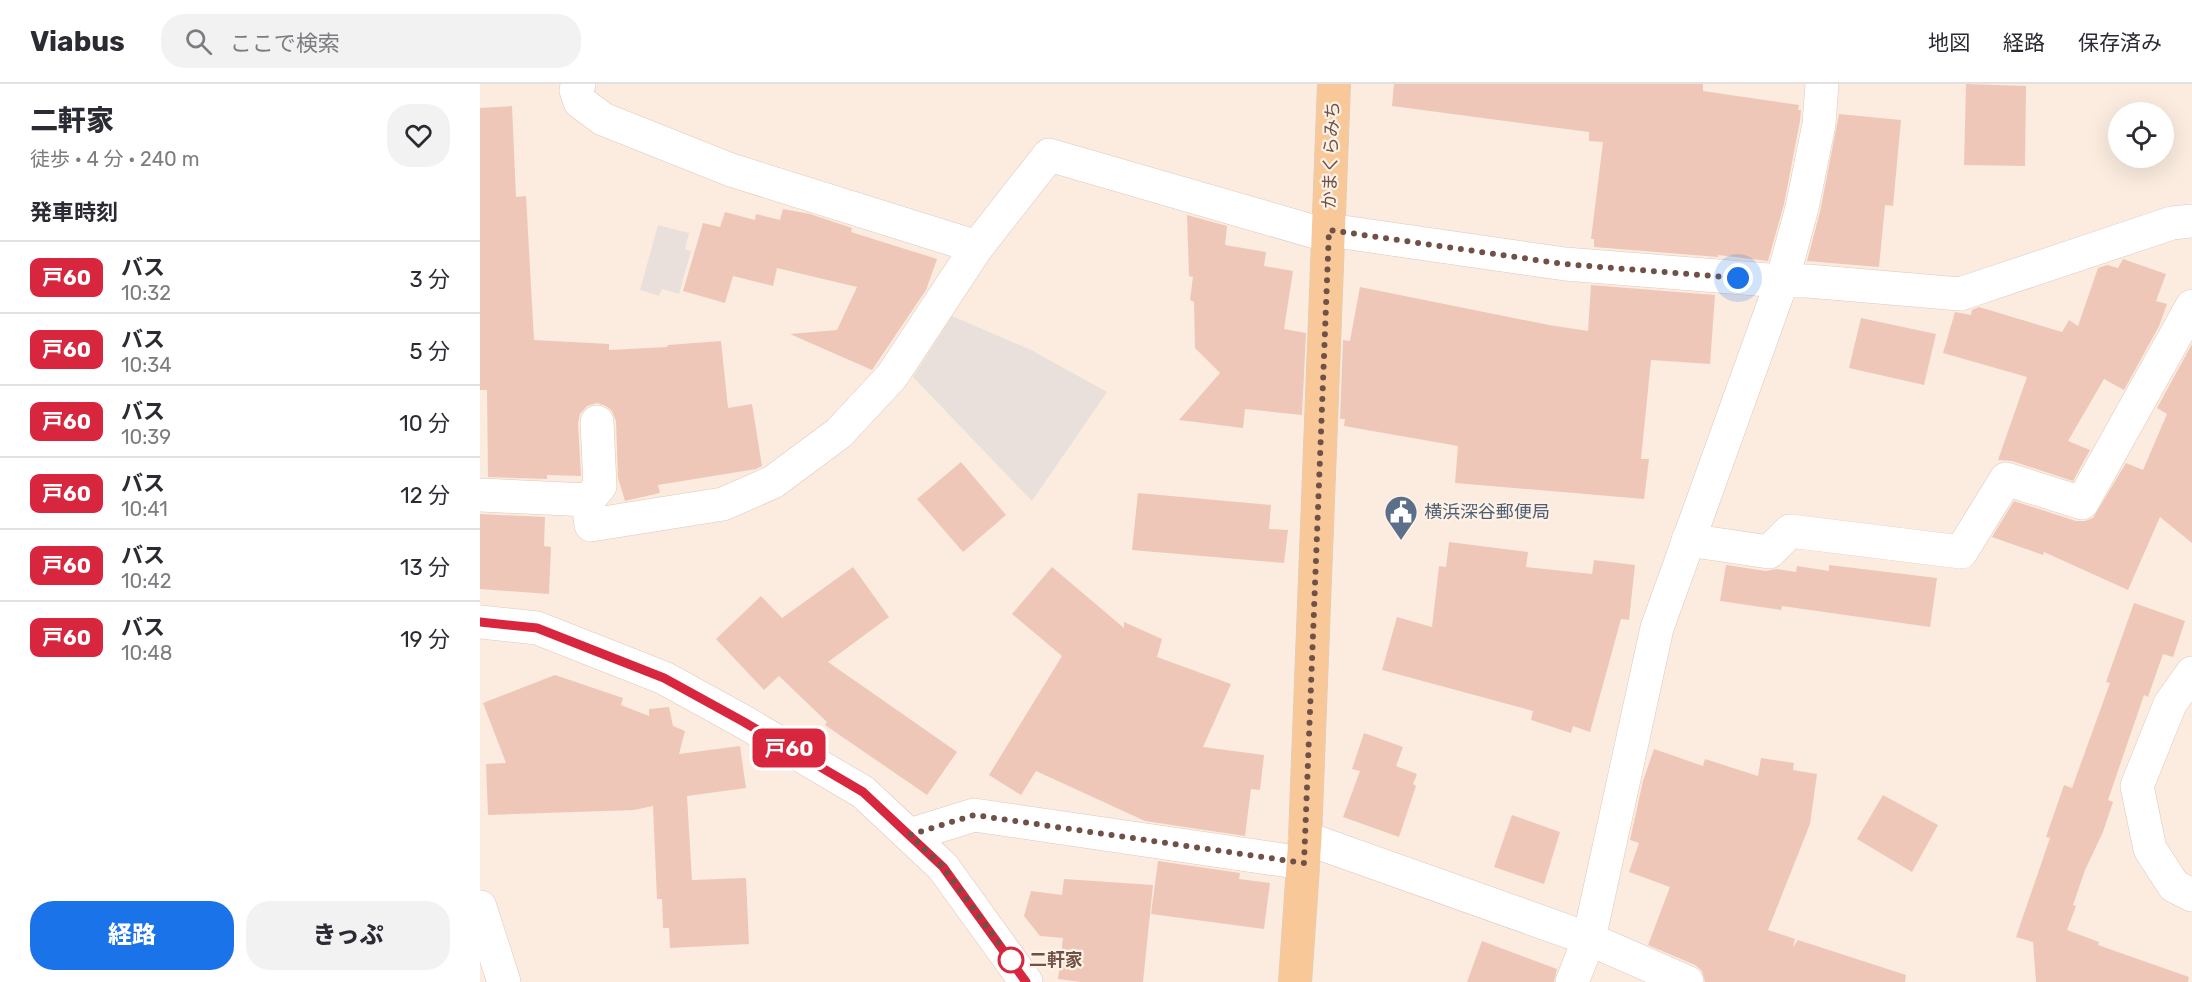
<!DOCTYPE html>
<html lang="ja">
<meta charset="utf-8">
<style>
:root{--surface:#fff;--page:#f2f2f3;--text:#2b2b33;--muted:#7c7c81;--line:#e1e1e2;--accent:#1a73e8}
body{margin:0;font-family:Rubik,"Noto Sans JP",sans-serif;background:var(--page);color:var(--text);height:100vh;display:flex;flex-direction:column;font-size:22px;white-space:nowrap}
*{box-sizing:border-box;margin:0}
p{font-size:20px;color:var(--muted)}
.icon{flex:none;width:33px;height:33px;fill:none;stroke:currentColor;stroke-width:2;stroke-linecap:round;stroke-linejoin:round}
.map{position:relative;flex:1;overflow:hidden}
.side{display:flex;flex-direction:column;background:var(--surface);width:480px}
.side>*{flex:none}
.badge{padding:0 12px;border-radius:9px;font-size:21px;line-height:39px}
.tools{position:absolute;left:1628px;top:18px;display:grid;gap:12px}
.tools a{display:grid;place-items:center;width:66px;height:66px;border-radius:50%;background:var(--surface);box-shadow:0 6px 24px #0002;font-size:30px}
.you{position:absolute;width:30px;height:30px;margin:-15px;border:4px solid #fff;border-radius:50%;background:#1a73e8;box-shadow:0 0 0 9px #1a73e833}
.map>.badge{position:absolute;translate:-50% -50%;box-shadow:0 0 0 3px #fff}
h2{padding:0 30px;font-size:22px;line-height:54px}
.round{display:grid;place-items:center;flex:none;width:63px;height:63px;border-radius:24px;background:var(--page)}
.overview{display:flex;align-items:center;justify-content:space-between;height:102px;padding:0 30px}
h1{font-size:28px;font-weight:800;line-height:45px}
.cta{display:flex;gap:12px;margin-top:auto;padding:12px 30px}
.cta a{flex:1;height:69px;border-radius:24px;background:var(--accent);color:#fff;font-size:24px;font-weight:800;line-height:69px;text-align:center}
.cta a+a{background:var(--page);color:var(--text)}
ul{padding:0;list-style:none}
li{display:flex;align-items:center;gap:18px;height:72px;padding:0 30px;border-top:2px solid var(--line)}
li div{flex:1}
li b{display:block;font-size:22px}
li em{font-style:normal}
li .badge{min-width:66px;font-weight:700;text-align:center}
header{display:flex;align-items:center;gap:36px;box-sizing:border-box;height:84px;padding:0 30px;background:var(--surface);border-bottom:2px solid var(--line)}
header strong{font-size:28px}
nav{display:flex;gap:33px;margin-inline-start:auto;font-size:21px}
.search{width:420px;height:54px;background:var(--page);display:flex;align-items:center;gap:15px;box-sizing:border-box;padding:0 21px;border-radius:24px;color:var(--muted);font-size:22px}
main{display:flex;flex:1;min-height:0}
.map>svg:first-child{display:block}
</style>
<header>
<strong>Viabus</strong>
<div class="search"><svg class="icon" aria-label="search" viewBox="0 0 24 24"><circle cx="10" cy="10" r="6"/><path d="M15 15l6 6"/></svg>ここで検索</div>
<nav><a>地図</a><a>経路</a><a>保存済み</a></nav>
</header>
<main>
<section class="side">
<div class="overview"><div><h1>二軒家</h1><p>徒歩 · 4 分 · 240 m</p></div><a class="round"><svg class="icon" aria-label="heart" viewBox="0 0 24 24"><path d="M12 20l-8-8c-3-5 5-10 8-4 3-6 11-1 8 4z"/></svg></a></div>
<h2>発車時刻</h2>
<ul>
<li><span class="badge" style="background:#d7263d;color:#fff">戸60</span><div><b>バス</b><p>10:32</p></div><em>3 分</em></li>
<li><span class="badge" style="background:#d7263d;color:#fff">戸60</span><div><b>バス</b><p>10:34</p></div><em>5 分</em></li>
<li><span class="badge" style="background:#d7263d;color:#fff">戸60</span><div><b>バス</b><p>10:39</p></div><em>10 分</em></li>
<li><span class="badge" style="background:#d7263d;color:#fff">戸60</span><div><b>バス</b><p>10:41</p></div><em>12 分</em></li>
<li><span class="badge" style="background:#d7263d;color:#fff">戸60</span><div><b>バス</b><p>10:42</p></div><em>13 分</em></li>
<li><span class="badge" style="background:#d7263d;color:#fff">戸60</span><div><b>バス</b><p>10:48</p></div><em>19 分</em></li>
</ul>
<div class="cta"><a>経路</a><a>きっぷ</a></div>
</section>
<div class="map">
<svg width="1712" height="898" viewBox="0 0 1712 898">
<rect width="100%" height="100%" fill="#fbecdf"/>
<g fill="#e9e0db">
<path d="M178,141l31,8 -4,16 6,2 -12,43 -17,-5 -3,7 -19,-6z"/>
<path d="M472,232l79,34 76,42 -75,109 -119,-124z"/>
</g>
<g fill="#efc7b8">
<path d="M914,0h309v7l96,14 -1,5h3l-1,11 -16,83 -16,57 -50,-6v2l-124,-10v-8h-3l12,-97 -14,-1v-9l-197,-26z"/>
<path d="M1486,0l60,2 -1,80 -61,-1z"/>
<path d="M32,22l4,91 10,-1 8,144 75,4v6l58,-3 1,-2 53,-4 7,67 24,-4 10,62 -6,3 -98,16 2,8 -35,8 -7,-23 -2,-57 -4,-10 -6,-5 -9,-3 -10,3 -7,8 -2,9 3,53 -34,-1v4l-59,-2 -1,-87h-7v-282z"/>
<path d="M1359,30l62,6 -8,86 -8,-1 -6,62 -72,-6 13,-49z"/>
<path d="M303,125l27,5 42,14 -1,4 86,27 -11,31 -54,80 -82,-36 47,-4 20,-43 -80,-19 -4,18 -40,-10 -8,27 -42,-12 20,-68 17,4 5,-15 30,8 1,-6 24,6z"/>
<path d="M707,131l40,11 -2,19 41,7 -2,14 29,5 -9,58 22,4 -4,82 -57,-6 -2,19 -64,-8 41,-47 -25,-25 -1,-46 -4,-2 3,-23 -4,-1z"/>
<path d="M1643,175l43,15 -10,27 11,3 -8,22 -35,64 -20,-11 -36,62 22,9 -17,31 -61,-20 -14,-1 29,-83 -84,-24 12,-41 16,3 1,-5 7,-3 83,25 7,-12 9,6 20,-58 9,-3 11,3z"/>
<path d="M1111,201l124,10 -5,69 -59,-4 -10,99h8l-5,40 -189,-16 3,-37 -114,-20 1,-7h-5l3,-79 7,1 10,-54 189,38 39,6z"/>
<path d="M1381,234l75,16 -12,51 -75,-17z"/>
<path d="M1712,260v199l-32,-26 -32,73 -84,-38 -1,3 -51,-18 22,-36 62,20h9l8,-3 33,-55 17,7 24,-56 -10,-6z"/>
<path d="M481,378l45,53 -43,37 -46,-53z"/>
<path d="M658,409l133,12 -2,24 19,1 -4,33 -152,-13z"/>
<path d="M0,430l65,3 -1,29 7,1 -2,47 -69,-5z"/>
<path d="M969,458l79,10 -2,15 66,7 2,-14 41,5 -6,55 -8,-1 -31,113 -17,-6 -2,7 -40,-13 2,-9 -151,-41 15,-53 35,10 7,-61 7,1z"/>
<path d="M1246,481l40,6 10,-2 20,3 1,-6 32,5v-6l108,13 -7,49 -148,-21 -1,4 -61,-9z"/>
<path d="M373,483l36,50 -61,45 129,90 -30,43 -102,-70 2,-3 -48,-46 -15,14 -48,-51 45,-43 21,22z"/>
<path d="M572,483l72,61v-6l38,17 -5,18 74,27 -28,63 61,8 -4,35 -9,-1 -6,47 -100,-15 -109,-50 -15,24 -32,-20 73,-119 -50,-42z"/>
<path d="M1654,519l51,18 -12,36 -10,-3 -15,43 -4,-2 -36,105 5,2 -10,30 -18,38 -12,35 3,1 -9,24 32,12 -1,3 91,32 -1,5h-152l-3,-40 -17,-5 34,-99 -4,-1 18,-52 8,3 38,-105 -4,-1z"/>
<path d="M75,591l68,23 -2,7 28,11v-7l20,-2 4,19 12,5 -6,23 61,-8 6,42 -59,8 5,84 54,-2 3,66 -79,4 -1,-20h-6l-1,-29h-5l-4,-93 -19,4 -146,5 -2,-51 20,-1 -23,-60z"/>
<path d="M884,649l39,14 -7,19 21,8 -4,10 3,2 -17,51 -56,-20 17,-46 -8,-2z"/>
<path d="M1174,665l49,17 2,-7 53,17 3,-18 33,5 -1,7 24,4 -7,50 -42,106 27,9 -2,8 5,-7 108,35 -1,7h-200l-3,-11 -7,-6 -47,-20 22,-58 -41,-15 10,-29 -9,-3 13,-59z"/>
<path d="M1403,711l55,30 -26,47 -55,-33z"/>
<path d="M1032,731l48,17 -16,52 -50,-17z"/>
<path d="M678,777l82,12 -1,6 31,4 -6,46 -113,-15z"/>
<path d="M584,795l89,6 -10,97h-62l-23,-3 5,-41 -23,-2 -16,-20 7,-25 31,4z"/>
<path d="M1002,857l75,28 -3,13h-87z"/>
</g>
<g fill="none" stroke-linecap="round" stroke-linejoin="round">
<defs>
<g id="minor">
<path d="M99,0l-3,6 4,12 23,17 128,51 246,77"/>
<path d="M849,146l236,34 217,17h26l152,13 212,-71 20,-2"/>
<path d="M0,411l108,5 3,25 132,-21 50,-22 66,-49 53,-57 85,-129 72,-92 280,81"/>
<path d="M108,416l12,-14 -3,-64"/>
<path d="M1208,456l81,12 21,-21 171,21 45,-73 76,24 110,-197"/>
<path d="M0,538l57,6 127,50 80,44 119,70 80,75 83,115"/>
<path d="M1712,589l-22,31 -33,82 13,63 24,37 18,9"/>
<path d="M430,751l64,-20 329,48"/>
<path d="M825,754l284,101 98,43"/>
<path d="M0,823l24,75"/>
<path d="M1092,898l17,-43 68,-311 125,-347 20,-73 17,-84 3,-40"/>
</g>
<path id="major" d="M815,898l10,-144 29,-754"/>
</defs>
<use href="#minor" stroke="#dec8bc" stroke-width="34"/>
<use href="#major" stroke="#d7cecc" stroke-width="34"/>
<use href="#minor" stroke="#fff" stroke-width="33"/>
<use href="#major" stroke="#f8c899" stroke-width="33"/>
</g>
<g fill="none" stroke-linecap="round" stroke-linejoin="round">
<defs>
<path id="line" d="M0,538l57,6 127,50 80,44 119,70 80,75 83,115"/>
</defs>
<use href="#line" stroke="#fff" stroke-width="14"/>
<use href="#line" stroke="#d7263d" stroke-width="9"/>
<path stroke="#705148" stroke-width="6" stroke-dasharray="0 10.8" d="M531,876l-68,-93 -33,-32 64,-20 330,48 25,-633 235,34 174,14"/>
</g>
<defs>
<symbol id="civic-pin" viewBox="-11 -11 22 30"><path d="M0 17L-7.5 6A9.5 9.5 0 1 1 7.5 6Z" fill="#5c6f8a" stroke="#fef1e5"/><path d="M-.6-6.5H3V-4.5H.6V-3L4-1V1h2V6H-6V1h2V-1L-.6-3ZM-1.2 2.5V6h2.4V2.5Z" fill="#fff"/></symbol>
</defs>
<g fill-rule="evenodd">
<use href="#civic-pin" x="902" y="409" width="38" height="52"/>
</g>
<circle fill="#fff" stroke="#d7263d" stroke-width="3" cx="531" cy="876" r="12"/>
<g text-anchor="middle" dominant-baseline="central" stroke-width="4.5" stroke-linejoin="round" paint-order="stroke">
<g font-size="18" fill="#705148" stroke="#fef1e5">
<text transform="translate(851 71) rotate(-88)">かまくらみち</text>
</g>
<g font-size="18" fill="#4e5e75" stroke="#fef1e5" text-anchor="start">
<text x="944" y="428">横浜深谷郵便局</text>
</g>
<g font-size="18" font-weight="bold" fill="#705148" stroke="#fef1e5" text-anchor="start">
<text x="549" y="876">二軒家</text>
</g>
</g>
</svg>
<div class="tools">
<a><svg class="icon" aria-label="locate" viewBox="0 0 24 24"><circle cx="12" cy="12" r="6"/><path d="M12 2v4M12 18v4M2 12h4M18 12h4"/></svg></a>
</div>
<div class="you" style="left:1258px;top:194px"></div>
<b class="badge" style="left:309px;top:664px;background:#d7263d;color:#fff">戸60</b>
</div>
</main>
